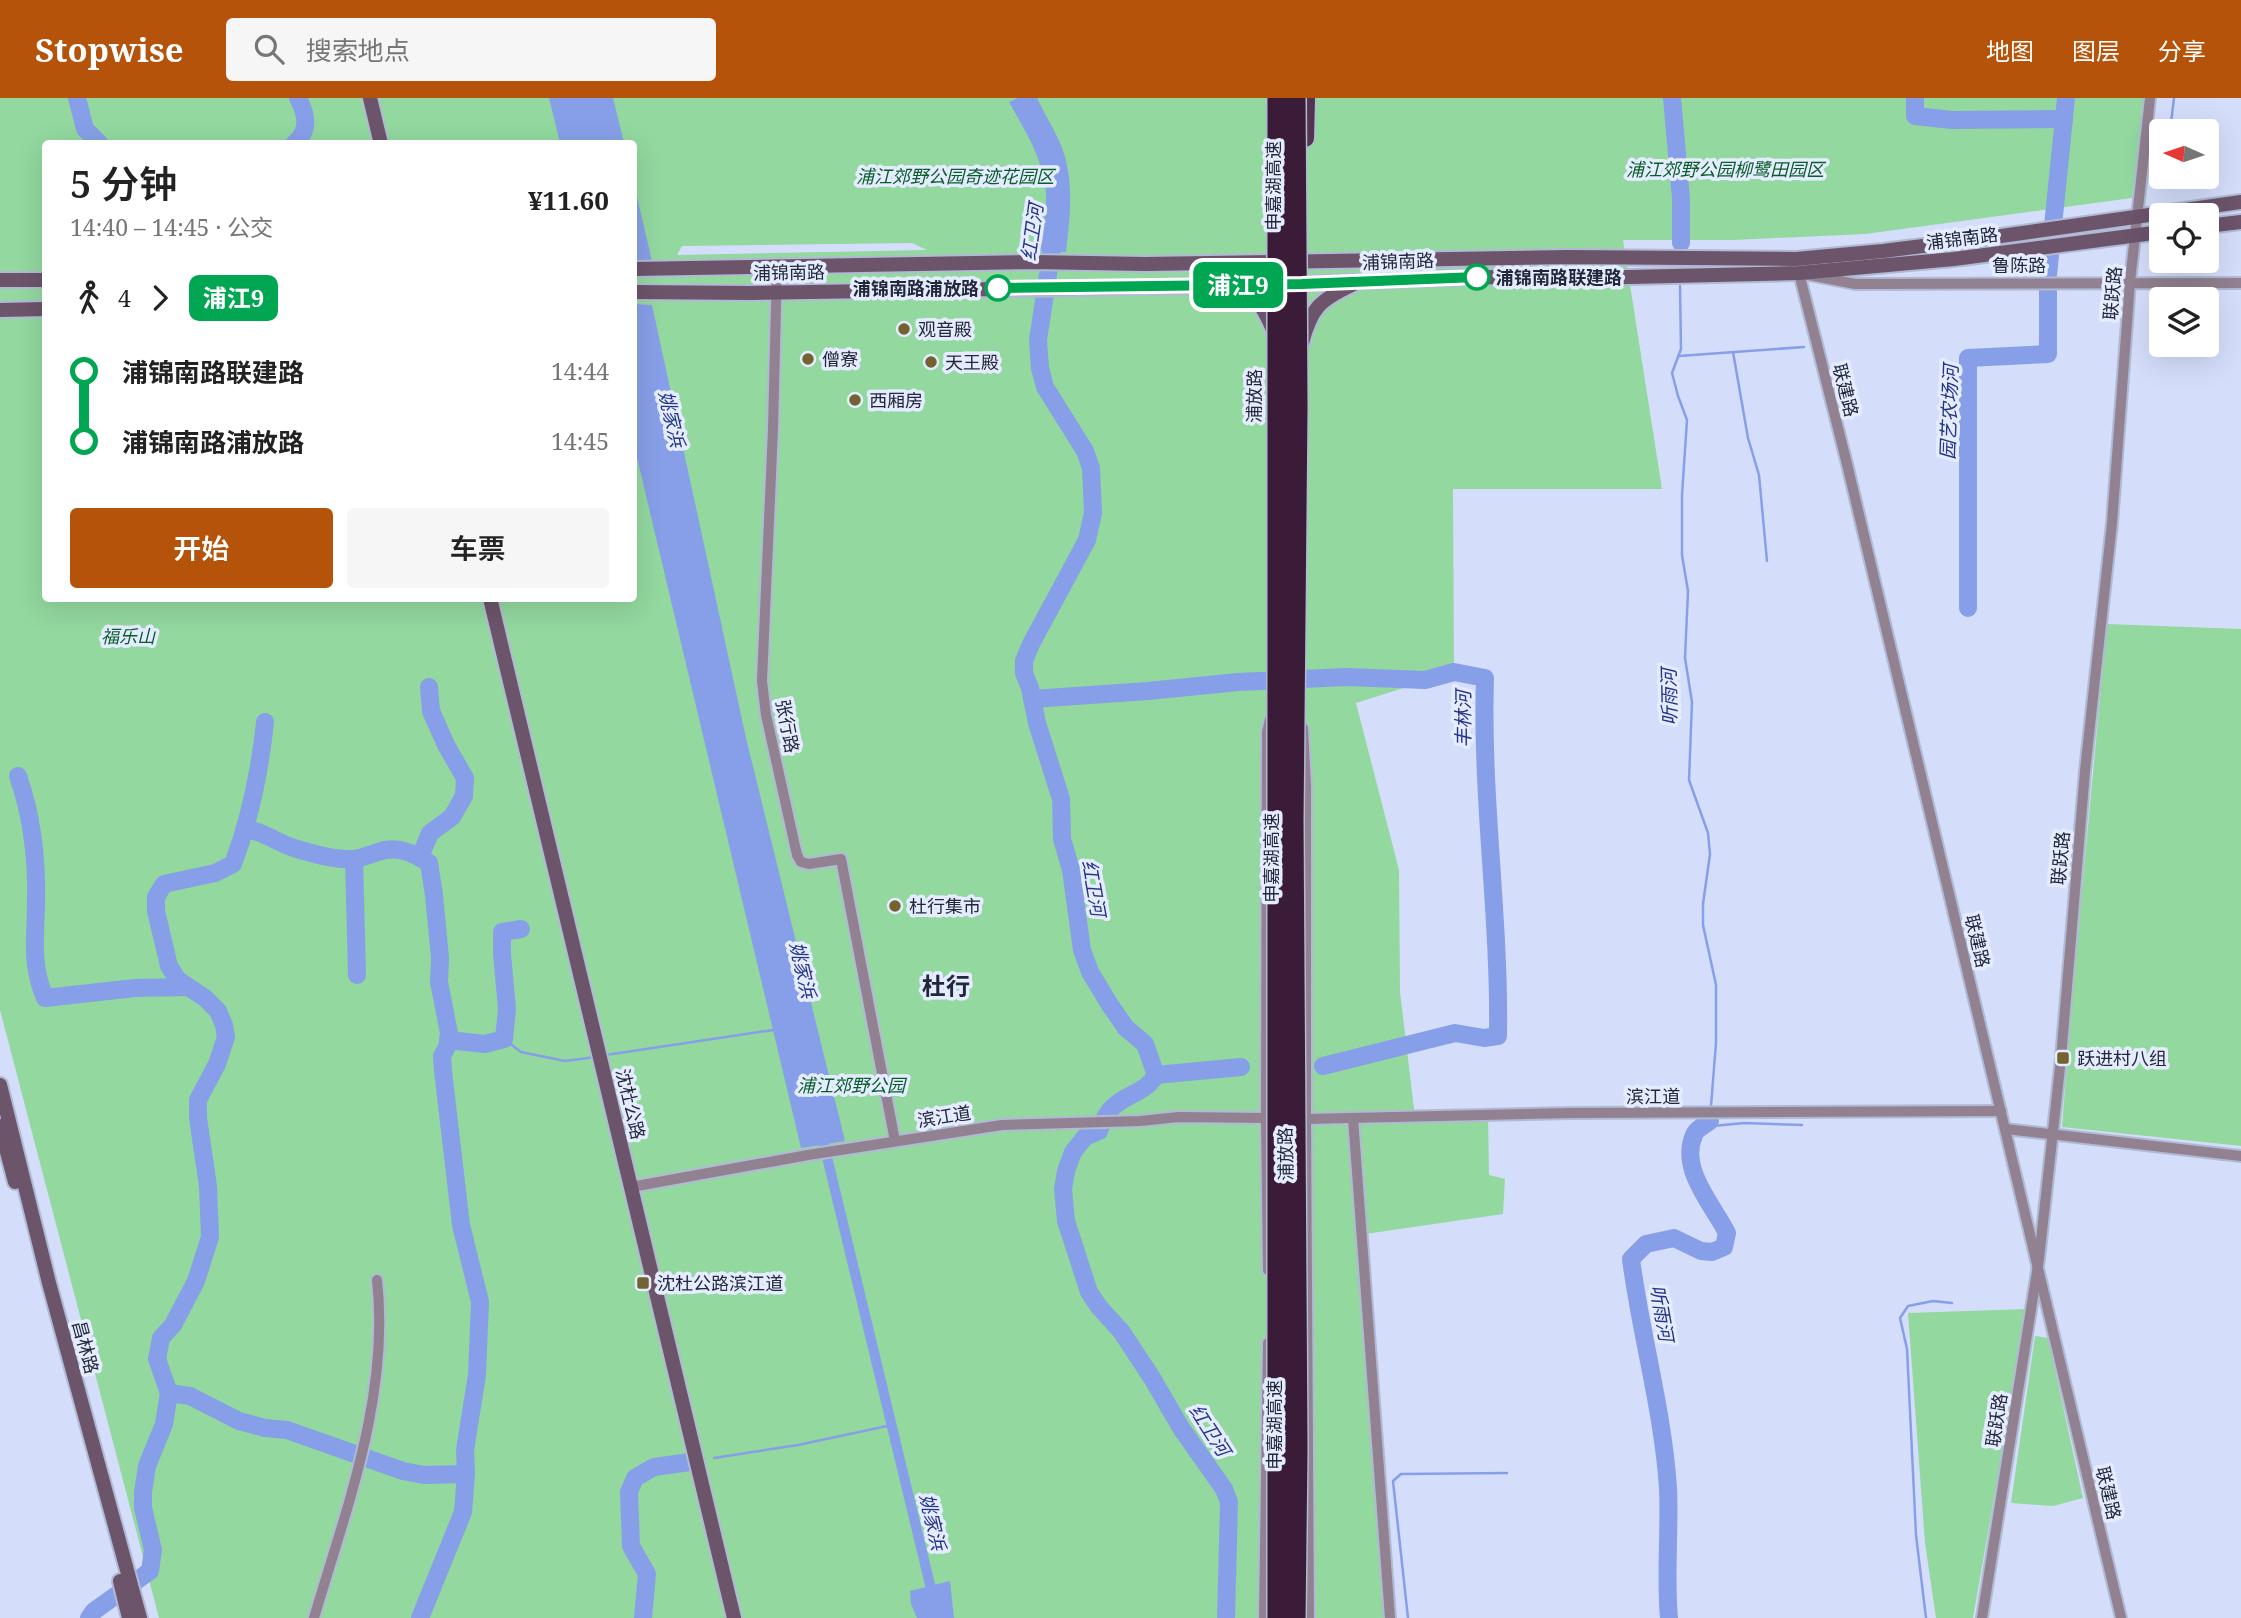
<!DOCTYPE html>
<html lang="zh">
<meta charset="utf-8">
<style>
:root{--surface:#fff;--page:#f6f6f6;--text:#222;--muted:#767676;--accent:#b45309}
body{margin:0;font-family:"Noto Serif","Noto Sans SC",serif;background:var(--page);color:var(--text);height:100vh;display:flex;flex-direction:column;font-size:26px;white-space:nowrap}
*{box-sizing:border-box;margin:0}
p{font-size:23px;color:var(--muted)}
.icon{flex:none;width:38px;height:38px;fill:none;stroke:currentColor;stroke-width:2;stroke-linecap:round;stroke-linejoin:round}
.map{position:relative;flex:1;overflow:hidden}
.sheet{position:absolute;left:42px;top:42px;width:595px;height:462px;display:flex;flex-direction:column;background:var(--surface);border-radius:7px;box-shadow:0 7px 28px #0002}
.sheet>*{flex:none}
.badge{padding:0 14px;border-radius:10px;font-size:24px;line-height:46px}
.needle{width:46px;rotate:273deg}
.tools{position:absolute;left:2149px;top:21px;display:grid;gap:14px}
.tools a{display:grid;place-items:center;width:70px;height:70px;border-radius:7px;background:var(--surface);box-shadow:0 7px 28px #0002;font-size:35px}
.map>.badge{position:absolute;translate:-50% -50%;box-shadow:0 0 0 4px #fff}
.legs{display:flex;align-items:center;gap:10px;height:77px;padding:0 28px;font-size:23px}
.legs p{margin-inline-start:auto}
.summary{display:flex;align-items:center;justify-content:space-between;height:119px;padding:0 28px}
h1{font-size:38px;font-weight:600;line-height:52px}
.primary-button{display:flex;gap:14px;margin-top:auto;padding:14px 28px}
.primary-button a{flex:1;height:80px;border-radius:7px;background:var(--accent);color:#fff;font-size:28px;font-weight:600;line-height:80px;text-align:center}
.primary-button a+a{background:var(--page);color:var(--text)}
ul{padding:0 28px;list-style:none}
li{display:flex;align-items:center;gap:24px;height:70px;font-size:26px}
li i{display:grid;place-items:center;width:10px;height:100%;margin:0 9px;background:currentColor}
li i::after{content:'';width:18px;height:18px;margin:-9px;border:5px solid;border-radius:50%;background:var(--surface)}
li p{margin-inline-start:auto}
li:first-child i{background:linear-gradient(#0000 50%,currentColor 0)}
li:last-child i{background:linear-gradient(currentColor 50%,#0000 0)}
header{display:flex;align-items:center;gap:42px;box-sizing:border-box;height:98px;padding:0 35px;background:var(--accent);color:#fff}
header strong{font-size:33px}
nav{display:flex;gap:38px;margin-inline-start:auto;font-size:24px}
.search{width:490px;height:63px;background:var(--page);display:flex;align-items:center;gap:18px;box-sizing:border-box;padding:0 24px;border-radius:7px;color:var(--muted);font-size:26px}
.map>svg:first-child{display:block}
</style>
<header>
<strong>Stopwise</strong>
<div class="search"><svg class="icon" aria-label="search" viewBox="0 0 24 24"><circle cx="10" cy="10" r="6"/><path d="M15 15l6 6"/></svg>搜索地点</div>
<nav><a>地图</a><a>图层</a><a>分享</a></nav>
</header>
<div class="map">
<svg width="2241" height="1520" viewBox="0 0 2241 1520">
<rect width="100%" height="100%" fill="#d4defb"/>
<g fill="#92d89f" fill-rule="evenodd">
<path d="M0,0h2144l-12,100 -267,36 -132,6h-110l39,249h-209l1,183 -98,31 43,167 1,122 15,125 73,-3 1,61 16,4 -2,35 -138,20 24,384h-1230l-159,-608zM46,46h588v454h-588zM912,145l15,7 -250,5 5,-9z"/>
<path d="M2107,526l134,5v517l-179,-19 11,-141z"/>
<path d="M2027,1211l-54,309h-37l-11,-75 -17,-230z"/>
<path d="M2035,1238l13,2 35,160 -30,8 -42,-3z"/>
</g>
<g fill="#879fe8">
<path d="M549,0h64l11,45h-64z"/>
<path d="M1018,0h19c7,15 16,29 23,45 15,35 10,73 6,109l-27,-1c3,-19 8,-40 7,-59 -3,-34 -21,-61 -37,-90z"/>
<path d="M634,86l18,77h-18z"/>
<path d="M634,206l18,1 94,433 99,403 -44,7 -167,-703z"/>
<path d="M950,1483l4,37h-37l-6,-14 -1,-13z"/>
</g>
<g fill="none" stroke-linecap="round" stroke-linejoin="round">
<g stroke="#879fe8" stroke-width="2.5">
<path d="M2170,33l4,-33"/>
<path d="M1680,188l1,63 -9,24 6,23 9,24 -5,75v60l6,36 -3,67 7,44 -3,78 19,53 2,21 -7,50v21l13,60v58l-5,63"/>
<path d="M1733,254l15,86 11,37 8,86"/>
<path d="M1679,258l125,-9"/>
<path d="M504,941l17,13 44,9 31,-4"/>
<path d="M606,957l167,-25"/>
<path d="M1703,1029l41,-4 58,2"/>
<path d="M714,1360l84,-13 94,-20"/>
<path d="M1408,1520l-15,-137 8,-7 106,-1"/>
<path d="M1926,1520l-10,-83 -9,-186 -7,-31 8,-12 25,-5 19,2"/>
</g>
<path stroke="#879fe8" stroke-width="10" d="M821,1034l117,486"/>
<g stroke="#879fe8" stroke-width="18">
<path d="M77,0l8,31 15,15"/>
<path d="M1672,0l9,101v44"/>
<path d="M1915,0v18l37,4 112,-1"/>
<path d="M294,46c16,-13 13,-29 4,-46"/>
<path d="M1055,131l-17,111 2,28 5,19 40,64 6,17 2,45 -6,27 -56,104 -7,17v12l6,15 7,35 24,76 1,40 9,31 11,80 8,22 20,33 16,23 19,16 11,31c-9,16 -28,19 -42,31 -8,7 -11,16 -15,25l-14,6 -12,15 -7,19 -3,18 3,32 23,71 10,15 22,24 31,47 29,50 43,61 5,13 -3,116"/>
<path d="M2048,177l18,-177"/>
<path d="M1968,510v-250l80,-4v-64"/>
<path d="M1032,601l116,-8 90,-9 108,-5 79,3 29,-8 31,6c-4,120 15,239 13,358l-14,2 -29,-5 -132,33"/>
<path d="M18,678c14,40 19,82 18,125 0,35 -6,62 9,97l90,-10 53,-1"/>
<path d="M244,732c17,-1 33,13 50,18 16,5 37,11 53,11 11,1 21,-4 31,-7 19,-7 35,1 51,11l5,32 6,63 -1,24 10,51 -1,12 -6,11 1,15 18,154 19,77 -3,73 -12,75 1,24 -3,38 -43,106"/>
<path d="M420,759l10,-24 22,-16 12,-21 1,-18 -19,-33 -15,-34 -2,-24"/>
<path d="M354,761l3,116"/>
<path d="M448,942l37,4 19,-5 3,-30 -5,-55v-22l19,-3"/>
<path d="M1156,977l85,-8"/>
<path d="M169,1295l21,3 49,25 26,7 22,2 116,41 21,4 42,-1"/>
<path d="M89,1520l5,-7 56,-40 3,-21 -10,-42v-16l4,-26 17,-42 5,-31 -12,-34 4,-21 12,-13 23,-44 14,-44 -2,-51 -10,-68v-18l19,-36 9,-27 -2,-12 -6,-14 -13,-13 -27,-18 -9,-14 -13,-55v-14l8,-13 51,-11 18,-9c17,-45 27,-94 32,-142"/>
<path d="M643,1520l4,-44 -16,-28 -2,-54 6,-14 19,-11 36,-5"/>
<path d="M1669,1520c-4,-43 1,-87 -1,-130 -5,-77 -27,-152 -37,-229l15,-15 28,-6 27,13 11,1 12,-5 3,-14c-14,-28 -48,-64 -33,-98 2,-6 11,-10 16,-14"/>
</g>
<defs>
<g id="street">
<path d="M777,168l-4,163 -11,252 4,34 31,140 4,7 8,2 32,-5 54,282"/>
<path d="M1303,630l3,58v333l3,499"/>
<path d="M1353,1020l37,500"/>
<path d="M1306,1021l266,-6 429,-2"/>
<path d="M2006,1031l235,27"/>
<path d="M631,1089l177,-32 194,-30 138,-4 39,-4 87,1"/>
<path d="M1268,1172l-2,-152 1,-386 3,-12"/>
<path d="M314,1520c32,-109 76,-222 63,-338"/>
<path d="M1264,1520l4,-275"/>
<path d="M1982,1520l57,-359 22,-201 24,-287 27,-248 18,-241 20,-184"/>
<path d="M2121,1520l-274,-1154 -48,-191 56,11 386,-1"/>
</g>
<g id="secondary">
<path d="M370,0l11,46"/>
<path d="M2207,128l34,-4"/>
<path d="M634,171l398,-7 113,2 422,-7 229,2 87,-8 104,-13 254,-36"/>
<path d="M0,182h46"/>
<path d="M1233,190c25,7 31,21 41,44"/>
<path d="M634,194l117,1 515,-8 213,-8 108,1 212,-5 155,-14 207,-27"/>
<path d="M0,212l46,-1"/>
<path d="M1302,245c9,-35 18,-43 50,-58"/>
<path d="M490,500l244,1020"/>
<path d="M0,987l49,198 91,335"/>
<path d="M0,1028l15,56"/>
<path d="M120,1483l9,37"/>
</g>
<path id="primary" d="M1305,40l1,-40"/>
</defs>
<use href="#street" stroke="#b0bad4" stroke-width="14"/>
<use href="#secondary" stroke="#b0bad4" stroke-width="18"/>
<use href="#primary" stroke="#b0bad4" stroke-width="21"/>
<use href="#street" stroke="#928190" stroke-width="10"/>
<use href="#secondary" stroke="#6c546a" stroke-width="14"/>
<use href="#primary" stroke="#51354f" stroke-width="18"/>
<defs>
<g id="highway-bridge">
<path d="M1295,0l2,309 -4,413 4,630 -2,168"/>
<path d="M1278,1520v-1520"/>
</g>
</defs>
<use href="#highway-bridge" stroke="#b0bad4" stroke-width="24" stroke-linecap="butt"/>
<use href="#highway-bridge" stroke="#3a1b38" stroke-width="21"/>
</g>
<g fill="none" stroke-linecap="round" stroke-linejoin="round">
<defs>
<path id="line-1" d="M998,190l304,-4 175,-7"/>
</defs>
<use href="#line-1" stroke="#fff" stroke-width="16"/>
<use href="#line-1" stroke="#00a651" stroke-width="10"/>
</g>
<g fill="#fff" stroke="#00a651" stroke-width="3.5">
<circle cx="1477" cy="179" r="12"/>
<circle cx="998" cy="190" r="12"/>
</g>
<g fill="#746230" stroke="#e5ecff" stroke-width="2.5">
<circle cx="904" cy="231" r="7"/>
<circle cx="808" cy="261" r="7"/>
<circle cx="931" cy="264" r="7"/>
<circle cx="855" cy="302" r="7"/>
<circle cx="895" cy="808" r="7"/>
<rect x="2056" y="953" width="14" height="14" rx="3.5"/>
<rect x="636" y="1178" width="14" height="14" rx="3.5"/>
</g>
<g text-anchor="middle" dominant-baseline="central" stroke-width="7" stroke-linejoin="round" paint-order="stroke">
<g font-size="18" font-style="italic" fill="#095d28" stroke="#e5ecff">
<text x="1725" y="71">浦江郊野公园柳鹭田园区</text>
<text x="955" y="78">浦江郊野公园奇迹花园区</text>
<text x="128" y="538">福乐山</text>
<text x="851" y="987">浦江郊野公园</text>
</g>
<g font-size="18" fill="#22283a" stroke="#e5ecff">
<text transform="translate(1273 88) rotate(-90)">申嘉湖高速</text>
<text transform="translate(1962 140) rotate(-7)">浦锦南路</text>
<text transform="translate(1398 163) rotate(-2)">浦锦南路</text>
<text x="2019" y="167">鲁陈路</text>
<text transform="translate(789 174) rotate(-1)">浦锦南路</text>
<text transform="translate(2112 195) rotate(-85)">联跃路</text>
<text transform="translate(1846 292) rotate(76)">联建路</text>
<text transform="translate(1254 298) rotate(-90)">浦放路</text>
<text transform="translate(788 628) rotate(79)">张行路</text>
<text transform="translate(1271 760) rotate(-90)">申嘉湖高速</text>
<text transform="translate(2060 760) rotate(-85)">联跃路</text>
<text transform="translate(1978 843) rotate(77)">联建路</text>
<text x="1653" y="998">滨江道</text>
<text transform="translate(631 1006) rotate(77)">沈杜公路</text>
<text transform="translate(944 1018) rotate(-9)">滨江道</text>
<text transform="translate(1285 1056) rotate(-91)">浦放路</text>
<text transform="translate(86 1249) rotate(75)">昌林路</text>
<text transform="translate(1996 1322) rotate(-81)">联跃路</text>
<text transform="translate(1274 1327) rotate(-90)">申嘉湖高速</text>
<text transform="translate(2109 1395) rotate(77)">联建路</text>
</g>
<g font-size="18" font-weight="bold" fill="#22283a" stroke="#e5ecff" text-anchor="start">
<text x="1496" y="179">浦锦南路联建路</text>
<text x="979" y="190" text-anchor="end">浦锦南路浦放路</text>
</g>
<g font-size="18" fill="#22283a" stroke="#e5ecff" text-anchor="start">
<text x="918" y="231">观音殿</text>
<text x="822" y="261">僧寮</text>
<text x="945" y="264">天王殿</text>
<text x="869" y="302">西厢房</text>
<text x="909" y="808">杜行集市</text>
<text x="2077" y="960">跃进村八组</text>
<text x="657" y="1185">沈杜公路滨江道</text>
</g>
<g font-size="19" font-style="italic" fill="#243588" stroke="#e5ecff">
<text transform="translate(1032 134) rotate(-82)">红卫河</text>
<text transform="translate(1949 314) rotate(-88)">园艺农场河</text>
<text transform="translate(672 321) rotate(77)">姚家浜</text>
<text transform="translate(1669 599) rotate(-91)">听雨河</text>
<text transform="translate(1463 621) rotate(-90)">丰林河</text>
<text transform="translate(1094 790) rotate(80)">红卫河</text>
<text transform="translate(803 872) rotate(77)">姚家浜</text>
<text transform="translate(1662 1215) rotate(80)">听雨河</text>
<text transform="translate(1210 1332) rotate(57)">红卫河</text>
<text transform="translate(933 1424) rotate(77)">姚家浜</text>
</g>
<g font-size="24" font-weight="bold" fill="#22283a" stroke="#e5ecff">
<text x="946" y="887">杜行</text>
</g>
</g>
</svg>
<div class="tools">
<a><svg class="needle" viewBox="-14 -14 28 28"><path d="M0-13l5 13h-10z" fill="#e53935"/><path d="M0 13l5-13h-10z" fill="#767676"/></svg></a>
<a><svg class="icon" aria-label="locate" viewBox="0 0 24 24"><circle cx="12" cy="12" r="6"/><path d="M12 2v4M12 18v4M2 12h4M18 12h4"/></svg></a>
<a><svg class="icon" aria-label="layers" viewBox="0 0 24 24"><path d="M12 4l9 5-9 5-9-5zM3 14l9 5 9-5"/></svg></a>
</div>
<b class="badge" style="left:1238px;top:187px;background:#00a651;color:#fff">浦江9</b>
<section class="sheet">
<div class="summary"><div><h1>5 分钟</h1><p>14:40 – 14:45 · 公交</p></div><b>¥11.60</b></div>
<div class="legs"><svg class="icon" aria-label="walk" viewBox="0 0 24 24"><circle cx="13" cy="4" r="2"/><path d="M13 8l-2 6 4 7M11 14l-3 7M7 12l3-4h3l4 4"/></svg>4<svg class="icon" aria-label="forward" viewBox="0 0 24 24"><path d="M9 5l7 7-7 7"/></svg><b class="badge" style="background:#00a651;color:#fff">浦江9</b></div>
<ul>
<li><i style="color:#00a651"></i><b>浦锦南路联建路</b><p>14:44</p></li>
<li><i style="color:#00a651"></i><b>浦锦南路浦放路</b><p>14:45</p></li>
</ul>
<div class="primary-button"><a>开始</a><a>车票</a></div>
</section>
</div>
